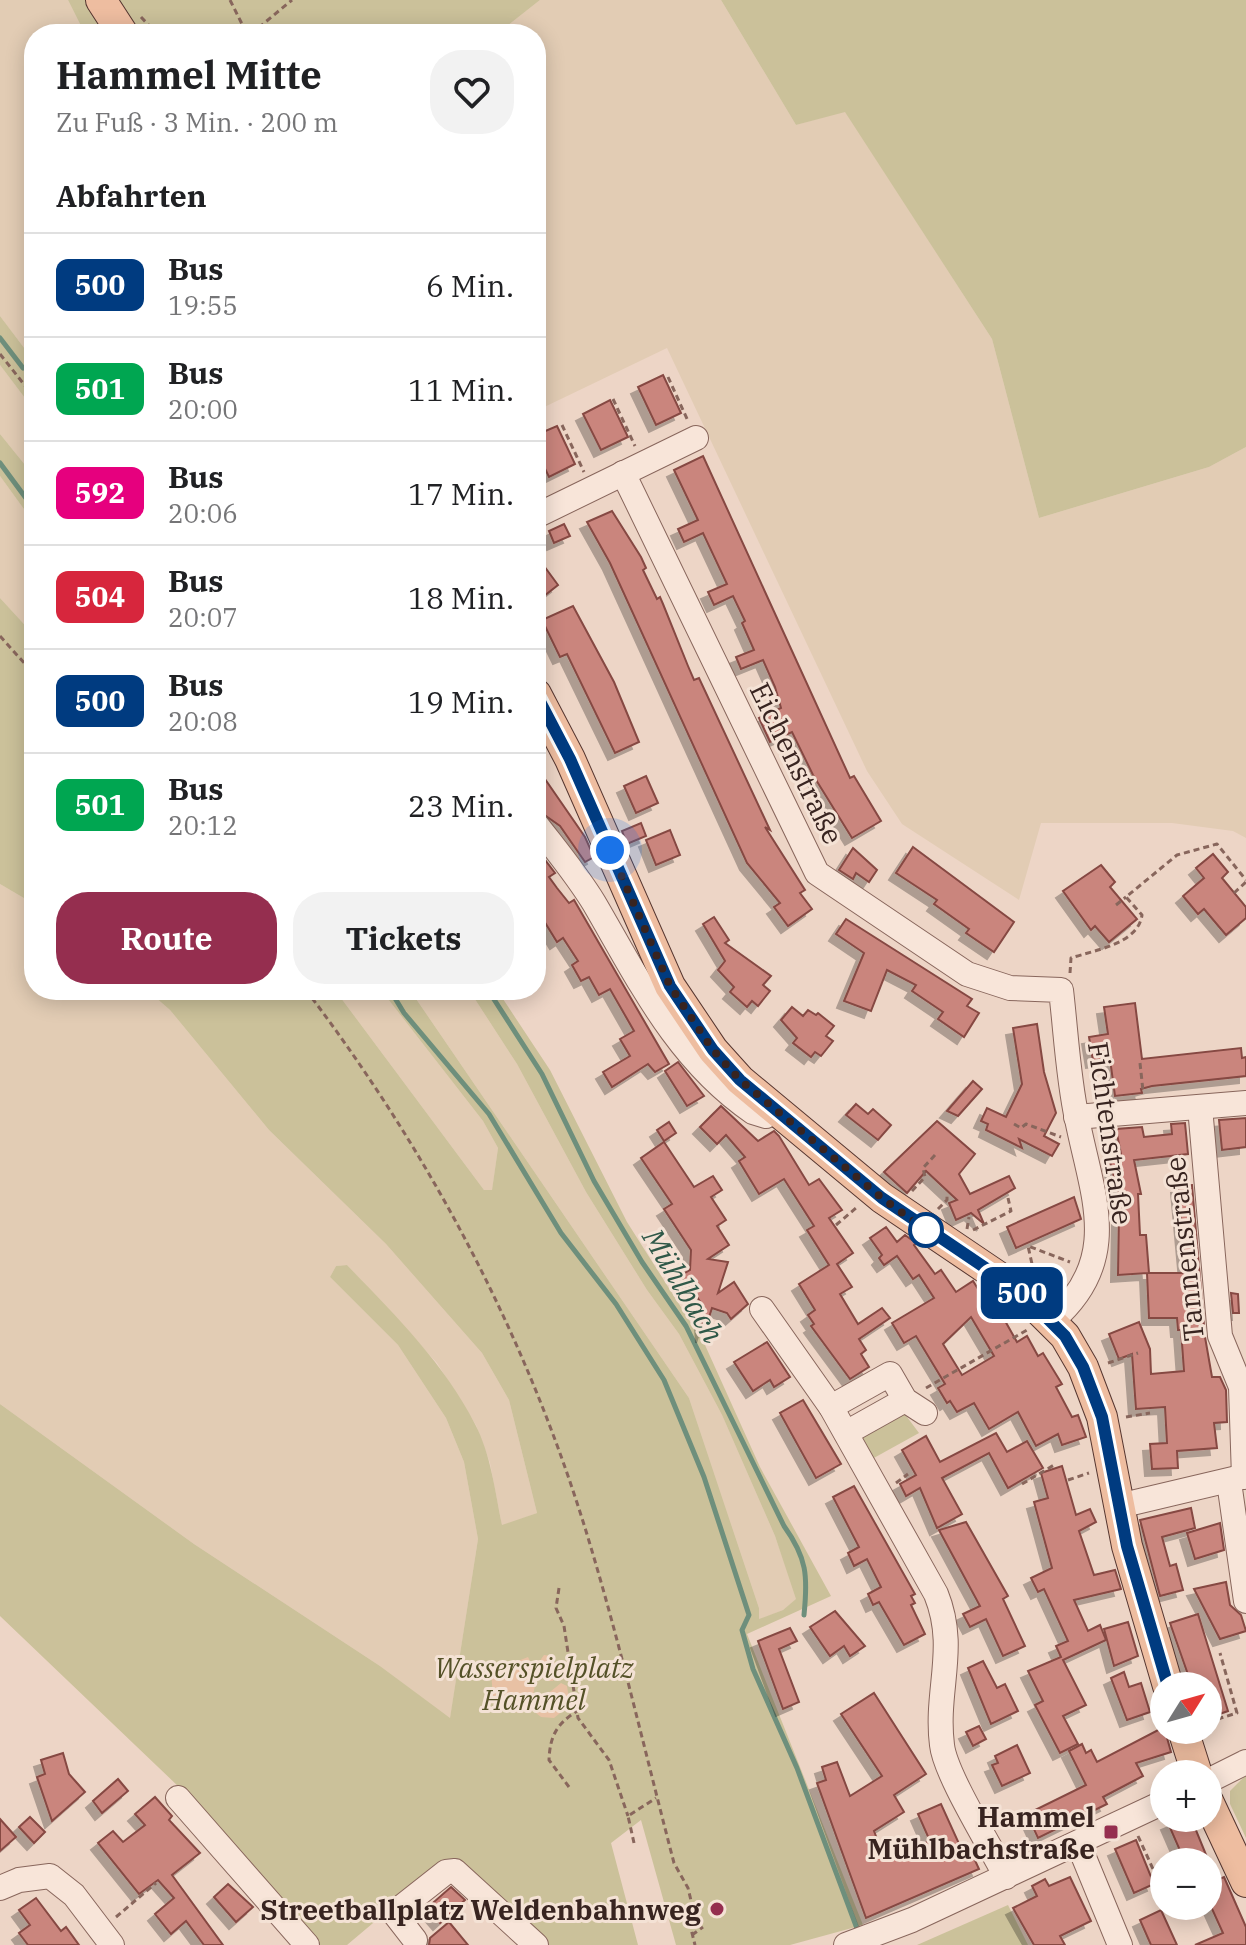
<!DOCTYPE html>
<html lang="de">
<meta charset="utf-8">
<style>
:root{--surface:#fff;--page:#f2f2f2;--text:#202124;--muted:#757577;--line:#e0e0e0;--accent:#952e4f}
body{margin:0;font-family:"IBM Plex Serif",serif;background:var(--page);color:var(--text);height:100vh;display:flex;flex-direction:column;font-size:30px;white-space:nowrap}
*{box-sizing:border-box;margin:0}
p{font-size:26px;color:var(--muted)}
.icon{flex:none;width:44px;height:44px;fill:none;stroke:currentColor;stroke-width:2;stroke-linecap:round;stroke-linejoin:round}
.map{position:relative;flex:1;overflow:hidden}
.sheet{position:absolute;left:24px;top:24px;width:522px;height:976px;display:flex;flex-direction:column;background:var(--surface);border-radius:32px;box-shadow:0 4px 20px #0003}
.sheet>*{flex:none}
.badge{padding:0 16px;border-radius:12px;font-size:28px;line-height:52px}
.needle{width:52px;rotate:53deg}
.fabs{position:absolute;left:1150px;top:1672px;display:grid;gap:16px}
.fabs a{display:grid;place-items:center;width:72px;height:72px;border-radius:50%;background:var(--surface);box-shadow:0 4px 20px #0003;font-size:40px}
.you{position:absolute;width:40px;height:40px;margin:-20px;border:6px solid #fff;border-radius:50%;background:#1a73e8;box-shadow:0 0 0 12px #1a73e833}
.map>.badge{position:absolute;translate:-50% -50%;box-shadow:0 0 0 4px #fff}
h2{padding:0 32px;font-size:30px;line-height:72px}
.round{display:grid;place-items:center;flex:none;width:84px;height:84px;border-radius:32px;background:var(--page)}
.summary{display:flex;align-items:center;justify-content:space-between;height:136px;padding:0 32px}
h1{font-size:38px;font-weight:700;line-height:60px}
.action{display:flex;gap:16px;margin-top:auto;padding:16px 32px}
.action a{flex:1;height:92px;border-radius:32px;background:var(--accent);color:#fff;font-size:32px;font-weight:700;line-height:92px;text-align:center}
.action a+a{background:var(--page);color:var(--text)}
ul{padding:0;list-style:none}
li{display:flex;align-items:center;gap:24px;height:104px;padding:0 32px;border-top:2px solid var(--line)}
li div{flex:1}
li b{display:block;font-size:30px}
li em{font-style:normal}
li .badge{min-width:88px;font-weight:700;text-align:center}
.map>svg:first-child{display:block}
</style>
<div class="map">
<svg width="1246" height="1945" viewBox="0 0 1246 1945">
<defs>
<filter id="shadow"><feDropShadow dx="-7" dy="7" stdDeviation="0" flood-color="#0004"/></filter>
</defs>
<rect width="100%" height="100%" fill="#edd5c6"/>
<g fill="#e2ccb4">
<path d="M0,0h68l17,34h-51v327l-34,-45z"/>
<path d="M540,0h181l75,125 49,-14 147,228 47,179 170,-51 37,-20v391l-13,-7 -61,-8h-131l-22,77 -117,-76 -35,-53 -200,-423 -131,63v-377h-39z"/>
<path d="M0,365l34,45v66l-34,-42z"/>
<path d="M0,476l34,47v112l-34,-37z"/>
<path d="M0,884l34,20v86h113l23,20 99,120 117,114 96,109 27,47 28,113 -35,13 -12,-63 -14,-38 -39,-62 -90,-98 -11,1 -6,11 68,68 48,73 18,44 14,77 -28,180 -70,-53 -186,-122 -194,-140z"/>
<path d="M335,990h46l102,131 15,27 -6,43 -8,-1z"/>
<path d="M410,990h59l48,74 69,128 61,98 32,44 43,81 53,121 22,63 -14,11 -24,10v-12l-70,-210z"/>
</g>
<g fill="#cbc19a">
<path d="M68,0h472l-43,34h-412z"/>
<path d="M721,0h525v447l-37,20 -170,51 -47,-179 -147,-227 -49,13z"/>
<path d="M0,316l34,45v49l-34,-45z"/>
<path d="M0,434l34,42v47l-34,-47z"/>
<path d="M0,598l34,37v269l-34,-20z"/>
<path d="M147,990h188l149,200h8l6,-42 -15,-27 -102,-131h29l279,408 70,210v11l24,-9 13,-11 -21,-63 -53,-121 -43,-81 -32,-44 -61,-98 -69,-128 -48,-74h28l53,80 77,152 78,123 55,122 71,129 -84,38 116,291 -73,20h-114l-35,-125 -30,23 27,102h-95l-94,-86 -102,86h-32l-135,-157 -180,-172v-212l194,140 186,122 70,52 28,-179 -14,-77 -18,-44 -48,-73 -68,-68 6,-11 11,-1c47,49 97,98 128,159 16,31 20,67 27,101l35,-12 -28,-113 -27,-47 -96,-109 -117,-114 -99,-120z"/>
<path d="M904,1413l15,20 -47,26 -10,-18 2,-7z"/>
<path d="M1246,1775v63l-16,-34v-13z"/>
<path d="M1008,1905l20,40h-111z"/>
</g>
<g fill="#e8c1a4">
<path d="M544,1655l7,1 8,14 -6,11h-6c-8,-7 -11,-17 -3,-26z"/>
<path d="M528,1657l9,19 -5,24 -10,13 -28,-4 -3,-37z"/>
<path d="M561,1683l6,3 3,19 -16,13 -13,-1 -5,-4 4,-13z"/>
</g>
<g fill="none" stroke-linecap="round" stroke-linejoin="round">
<g stroke="#6e8f7c" stroke-width="5">
<path d="M0,338l23,30"/>
<path d="M0,463l34,46"/>
<path d="M390,990l14,23 85,101 72,119 55,71 48,76 40,97 45,138 -7,15 11,39 44,99 62,166"/>
<path d="M488,990l54,84 52,107 48,81 44,64 98,200c23,32 24,50 20,89"/>
</g>
</g>
<g fill="#ca857d" stroke="#864843" stroke-width="2" fill-rule="evenodd" filter="url(#shadow)">
<path d="M663,375l18,38 -25,12 -18,-38z"/>
<path d="M610,400l18,37 -27,13 -18,-36z"/>
<path d="M557,426l18,38 -26,13 -13,-27v-15z"/>
<path d="M703,456l147,322 4,-2 27,45 -29,17 -39,-63 -21,-43 -22,10 -11,-24 22,-10 -6,-21 -12,-27 -22,9 -5,-12 18,-7 -12,-27 3,-2 -12,-25 -19,9 -6,-13 19,-8 -24,-51 -19,9 -6,-13 20,-9 -24,-50z"/>
<path d="M612,511l29,46 5,11 -3,2 14,29 3,-2 3,7 25,62 6,14 5,-2 71,152 -5,-3 40,63 -5,3 12,16 -24,17 -14,-19 6,-4 -33,-40 -137,-300 -23,-41z"/>
<path d="M564,524l6,12 -16,7 -5,-12z"/>
<path d="M536,555l22,30 -14,11 -8,-11z"/>
<path d="M573,606l41,76 25,60 -24,11 -48,-99 -7,3 -18,-37z"/>
<path d="M536,766l49,71 9,20 -9,5 -25,-36 -24,-17z"/>
<path d="M646,776l12,27 -22,10 -12,-27z"/>
<path d="M641,823l5,13 -19,8 -5,-13z"/>
<path d="M670,830l10,25 -24,10 -10,-25z"/>
<path d="M913,847l101,75 -20,30 -28,-19 3,-4 -35,-25 3,-4 -41,-27z"/>
<path d="M536,848l19,25 -6,4 8,11 12,15 5,-3 95,164 -14,8 -7,-8 -36,23 -9,-15 27,-16 -10,-17 14,-8 -24,-42 -11,6 -10,-18 -8,4 -9,-16 6,-4 -15,-23 -6,4 -21,-34z"/>
<path d="M853,848l24,22 -8,12 -13,-9 -3,6 -14,-9z"/>
<path d="M1213,854l15,18 -6,6 24,29v11l-20,17 -22,-26 -6,5 -15,-18 21,-18 -8,-10z"/>
<path d="M1101,865l14,17 -5,5 27,32 -28,23 -14,-16 -4,4 -28,-39z"/>
<path d="M714,917l15,23 -4,3 46,33 -8,9 7,6 -12,15 -6,-5 -5,6 -17,-15 4,-5 -16,-17 7,-9 -22,-37z"/>
<path d="M846,919l126,80 -5,7 12,7 -15,24 -26,-18 5,-7 -31,-21 4,-6 -29,-15 -16,41 -27,-10 20,-48 -28,-19z"/>
<path d="M1135,1003l7,56 99,-11 1,10 4,-1v19l-94,10 -11,3 1,4 -27,3 -5,-37 -17,2 -4,-24 19,-3 -4,-27z"/>
<path d="M792,1007l11,9 5,-6 8,5 2,-2 16,13 -8,10 7,5 -12,15 -6,-4 -4,5 -18,-14 4,-5 -16,-18z"/>
<path d="M1037,1024l7,48 12,41 -12,23 15,8 -7,12 -33,-17 3,9 -36,-18 2,-6 -7,-3 6,-13 19,9 16,-33 -9,-56z"/>
<path d="M678,1062l26,34 -17,10 -22,-35z"/>
<path d="M973,1081l9,8 -24,27 -11,-5z"/>
<path d="M856,1104l12,10 5,-5 18,16 -13,15 -32,-25z"/>
<path d="M721,1106l37,35 16,-10 5,5 30,49 10,-6 23,31 -13,8 24,35 -16,11 15,23 -12,7 18,30 24,-16 8,10 -31,21 7,11 -5,4 8,13 -19,12 -39,-53 3,-2 -6,-9 7,-5 -16,-26 30,-19 -22,-35 7,-4 -30,-47 -25,15 -20,-33 6,-4 -19,-22 -9,9 -17,-17z"/>
<path d="M1246,1118v29l-24,3 -3,-30z"/>
<path d="M937,1121l38,33 -16,20 11,20 39,-18 6,12 -37,22 6,14 -13,-11 -15,7 -7,-17 8,-3 -31,-29 -19,22 -23,-21z"/>
<path d="M669,1122l7,11 -12,8 -7,-11z"/>
<path d="M1185,1123l3,31 -54,6 7,34h-3l2,41h6l3,38h37l-8,-87 14,-1 13,152 7,40h8l6,13 1,32 -13,1 3,25 -40,3 1,17 -26,1 -2,-25 17,-1 -2,-36 -29,2 -4,-55 -13,5 -10,-25 30,-12 11,27 1,25 33,-3 -3,-41h-3l-1,-12h-28l-2,-45 -29,2 1,-61h5l-14,-52 12,-3 -6,-30 26,-2 2,10 28,-3 -1,-10z"/>
<path d="M664,1142l30,45 19,-11 9,14 -11,7 15,23 -9,6 12,19 -21,14 20,3 -10,31 16,-11 14,22 -17,15 -4,-6 -15,-5 -9,28 -2,-33 -13,-20 -10,-6 12,-7 1,-20 -27,-41 8,-5 -31,-46z"/>
<path d="M1074,1197l7,22 -65,29 -9,-21z"/>
<path d="M886,1227l11,15 8,-7 11,8 -2,2 21,29 6,-4 15,22 17,-11 12,19 6,-4 26,46 10,-6 11,20 5,-3 19,31 -6,3 16,30 6,-2 8,22 -24,8 -4,-11 -22,12 -18,-34 -29,17 -15,-26 -17,9 -7,-11 -3,2 -9,-15 7,-4 -29,-48 -12,7 -12,-20 42,-25 -15,-23 -6,4 -16,-23 -13,9 -5,-7 3,-3 -12,-17zM971,1317l23,39 -32,19 -19,-31z"/>
<path d="M1231,1293l7,1 1,19h-6z"/>
<path d="M767,1342l23,35 -16,10 -4,-7 -17,11 -19,-29z"/>
<path d="M803,1400l38,64 -25,14 -36,-65z"/>
<path d="M996,1433l11,19 20,-11 16,27 -35,20 -19,-35 -47,25 20,36 -25,14 -17,-40 -14,8 -6,-12 16,-9 -14,-25 24,-14 14,26z"/>
<path d="M1062,1466l14,49 14,-6 6,13 -17,9 15,44 21,-5 6,19 -47,11 14,31 12,-6 6,15 -43,20 23,45 -23,11 15,28 -18,9 -25,-48 8,-4 -15,-30 33,-14 -5,-11 12,-5 -24,-52 -6,3 -7,-14 21,-10 -18,-66 14,-4 -7,-25z"/>
<path d="M854,1486l61,108 -4,2 4,7 -4,2 14,29 -21,11 -25,-43 -6,3 -5,-11 13,-7 -14,-28 -13,7 -6,-13 11,-6 -26,-50z"/>
<path d="M1191,1508l4,20 -33,9 8,29 6,-2 7,26 -23,6 -20,-76z"/>
<path d="M966,1522l42,74 -5,3 22,47 -22,10 -17,-37 -16,8 -7,-13 17,-8 -41,-76z"/>
<path d="M1220,1523l4,27 -29,9 -8,-26z"/>
<path d="M1226,1582l4,23 11,10 5,16 -26,8 -26,-50z"/>
<path d="M835,1611l30,35 -15,10 -6,-10 -14,10 -20,-29z"/>
<path d="M1198,1614l30,97 -20,7v-32h-16l-22,-63z"/>
<path d="M1128,1622l10,34 -24,10 -10,-37z"/>
<path d="M790,1628l7,13 -18,8 20,53 -16,7 -25,-68z"/>
<path d="M983,1661l14,27 8,-4 13,27 -27,13 -23,-56z"/>
<path d="M1124,1672l5,15 12,-4 9,29 -23,8 -16,-42z"/>
<path d="M874,1693l52,81 -32,21 10,17 -30,19 11,29 45,-19 -12,-27 23,-10 19,42 7,-3 12,26 -113,49 -49,-135 9,-3 -4,-13 15,-5 13,34 32,-20 -41,-62z"/>
<path d="M979,1726l7,13 -13,7 -7,-14z"/>
<path d="M1164,1727l7,25 -35,11 7,13 -40,21 4,7 -69,34 -11,-24 59,-29 -17,-34 13,-7 4,9 5,-3 6,12z"/>
<path d="M1017,1745l13,28 -28,13 -10,-21 6,-2 -3,-7z"/>
<path d="M63,1753l6,21 16,18 -33,29 -15,-44 8,-3 -4,-14z"/>
<path d="M118,1779l10,12 -26,22 -9,-12z"/>
<path d="M155,1797l17,19 -3,4 31,33 -28,22 51,70h-19l-18,-24 -15,13 -16,-20 19,-16 -16,-18 -19,14 -41,-51 15,-12 10,11 22,-17 -10,-11z"/>
<path d="M30,1817l15,15 -11,11 -15,-16z"/>
<path d="M1180,1818h11l18,44h-24l-17,-39z"/>
<path d="M0,1819l16,18 -16,14z"/>
<path d="M1136,1840l18,44 -20,9 -19,-44z"/>
<path d="M1070,1877l21,44 -31,15 5,9h-31l-21,-37 24,-12 -5,-10 13,-7 4,7z"/>
<path d="M1224,1877l22,50v18h-51l28,-12 -15,-33v-16z"/>
<path d="M228,1884l25,23 -17,15 -22,-25z"/>
<path d="M451,1887l14,13 -25,23 -13,-15z"/>
<path d="M36,1898l25,33 5,-4 13,18h-51l-9,-12 11,-8 -11,-15z"/>
<path d="M1161,1910l16,35h-26l-11,-25z"/>
<path d="M449,1922l19,23h-39l1,-7z"/>
</g>
<g fill="none" stroke-linecap="round" stroke-linejoin="round">
<defs>
<g id="minor">
<path d="M623,473l194,400 150,101 43,14 51,2c5,43 7,87 16,129 15,76 46,140 -24,201"/>
<path d="M536,516l160,-78"/>
<path d="M536,824c20,26 41,51 58,79 45,77 83,157 159,209l13,4 11,-6"/>
<path d="M1200,1107l20,229 21,51 3,90"/>
<path d="M1076,1117l170,-14"/>
<path d="M762,1309l69,98 105,187c22,54 -1,96 6,151 3,29 49,102 64,132"/>
<path d="M831,1407l59,-33 15,26 20,13"/>
<path d="M846,1433l59,-33"/>
<path d="M1229,1482l17,119"/>
<path d="M1119,1506l127,-30"/>
<path d="M1208,1781l38,-19"/>
<path d="M178,1798l129,147"/>
<path d="M1078,1843l42,102"/>
<path d="M0,1888l19,-8 31,-4 24,19 38,50"/>
<path d="M415,1940l-21,-27 52,-41 9,-1 81,74"/>
<path d="M846,1945l66,-25 252,-118"/>
</g>
<g id="major">
<path d="M101,0l22,34"/>
<path d="M536,694l34,65 100,227 43,64 27,30 142,118 139,94 44,44 18,31 19,50 25,129 41,140"/>
<path d="M1183,1730l14,44"/>
<path d="M1208,1801l38,81"/>
</g>
</defs>
<use href="#minor" stroke="#88665c" stroke-width="26"/>
<use href="#major" stroke="#563630" stroke-width="32"/>
<g stroke="#88665c" stroke-width="3" stroke-dasharray="6 4" stroke-linecap="butt">
<path d="M230,0l17,34"/>
<path d="M141,17l16,17"/>
<path d="M251,34l41,-34"/>
<path d="M0,354l34,43"/>
<path d="M668,377l20,44"/>
<path d="M613,399l22,47"/>
<path d="M562,425l22,47"/>
<path d="M0,636l34,38"/>
<path d="M1234,893l12,-11"/>
<path d="M1116,905l10,-8"/>
<path d="M1070,973l1,-15c24,-8 67,-14 71,-43l-16,-18 51,-42 40,-11 29,36"/>
<path d="M306,990c126,166 223,351 283,551 32,106 57,215 85,322l14,25 5,21 -4,12 6,24"/>
<path d="M1140,1063l3,28"/>
<path d="M1014,1124l7,4 5,-4 35,13"/>
<path d="M912,1191l13,-14 -2,-9 12,-13"/>
<path d="M938,1209l9,-9v-6"/>
<path d="M836,1225l20,-17"/>
<path d="M967,1229l2,-12"/>
<path d="M973,1230l38,-19 -3,-13"/>
<path d="M1034,1273l-6,-27 42,16"/>
<path d="M1108,1363l30,-10"/>
<path d="M926,1388l101,-58"/>
<path d="M1126,1417l24,-4"/>
<path d="M1068,1480l21,-7"/>
<path d="M896,1483l12,-9"/>
<path d="M1022,1484l32,-19"/>
<path d="M559,1588l-3,20 8,18 14,92 31,42 19,56"/>
<path d="M1208,1722l29,-9 -17,-60"/>
<path d="M569,1787l-20,-27c1,-25 8,-36 28,-49"/>
<path d="M1138,1836l20,44"/>
<path d="M634,1843l-6,-27 28,-18"/>
<path d="M116,1917l40,-34"/>
<path d="M692,1935l11,-8"/>
</g>
<use href="#minor" stroke="#f8e5d9" stroke-width="24"/>
<use href="#major" stroke="#eebda0" stroke-width="30"/>
</g>
<g fill="none" stroke-linecap="round" stroke-linejoin="round">
<defs>
<path id="line" d="M536,694l34,65 100,227 43,64 27,30 142,118 139,94 44,44 18,31 19,50 25,129 41,140"/>
</defs>
<use href="#line" stroke="#fff" stroke-width="18"/>
<use href="#line" stroke="#003b80" stroke-width="12"/>
<path stroke="#382420" stroke-width="8" stroke-dasharray="0 14.4" d="M610,850l60,136 43,64 27,30 142,118 44,32"/>
</g>
<circle fill="#fff" stroke="#003b80" stroke-width="4" cx="926" cy="1230" r="16"/>
<g fill="#952e4f" stroke="#f4e2d5" stroke-width="3">
<rect x="1103" y="1824" width="16" height="16" rx="4"/>
<circle cx="717" cy="1909" r="8"/>
</g>
<g text-anchor="middle" dominant-baseline="central" stroke-width="6" stroke-linejoin="round" paint-order="stroke">
<g font-size="28" fill="#382420" stroke="#f4e2d5">
<text transform="translate(797 763) rotate(64)">Eichenstraße</text>
<text transform="translate(1111 1133) rotate(82)">Fichtenstraße</text>
<text transform="translate(1184 1249) rotate(-96)">Tannenstraße</text>
</g>
<g font-size="28" font-style="italic" fill="#545127" stroke="#f4e2d5">
<text x="534" y="1667">Wasserspielplatz<tspan x="534" dy="32">Hammel</tspan></text>
</g>
<g font-size="28" font-weight="bold" fill="#382420" stroke="#f4e2d5" text-anchor="end">
<text x="1095" y="1816">Hammel<tspan x="1095" dy="32">Mühlbachstraße</tspan></text>
<text x="701" y="1909">Streetballplatz Weldenbahnweg</text>
</g>
<g font-size="30" font-style="italic" fill="#2f5848" stroke="#f4e2d5">
<text transform="translate(684 1285) rotate(59)">Mühlbach</text>
</g>
</g>
</svg>
<div class="fabs">
<a><svg class="needle" viewBox="-14 -14 28 28"><path d="M0-13l5 13h-10z" fill="#e53935"/><path d="M0 13l5-13h-10z" fill="#757577"/></svg></a>
<a>+</a>
<a>−</a>
</div>
<div class="you" style="left:610px;top:850px"></div>
<b class="badge" style="left:1022px;top:1293px;background:#003b80;color:#fff">500</b>
<section class="sheet">
<div class="summary"><div><h1>Hammel Mitte</h1><p>Zu Fuß · 3 Min. · 200 m</p></div><a class="round"><svg class="icon" aria-label="heart" viewBox="0 0 24 24"><path d="M12 20l-8-8c-3-5 5-10 8-4 3-6 11-1 8 4z"/></svg></a></div>
<h2>Abfahrten</h2>
<ul>
<li><span class="badge" style="background:#003b80;color:#fff">500</span><div><b>Bus</b><p>19:55</p></div><em>6 Min.</em></li>
<li><span class="badge" style="background:#00a651;color:#fff">501</span><div><b>Bus</b><p>20:00</p></div><em>11 Min.</em></li>
<li><span class="badge" style="background:#e6007e;color:#fff">592</span><div><b>Bus</b><p>20:06</p></div><em>17 Min.</em></li>
<li><span class="badge" style="background:#d7263d;color:#fff">504</span><div><b>Bus</b><p>20:07</p></div><em>18 Min.</em></li>
<li><span class="badge" style="background:#003b80;color:#fff">500</span><div><b>Bus</b><p>20:08</p></div><em>19 Min.</em></li>
<li><span class="badge" style="background:#00a651;color:#fff">501</span><div><b>Bus</b><p>20:12</p></div><em>23 Min.</em></li>
</ul>
<div class="action"><a>Route</a><a>Tickets</a></div>
</section>
</div>
